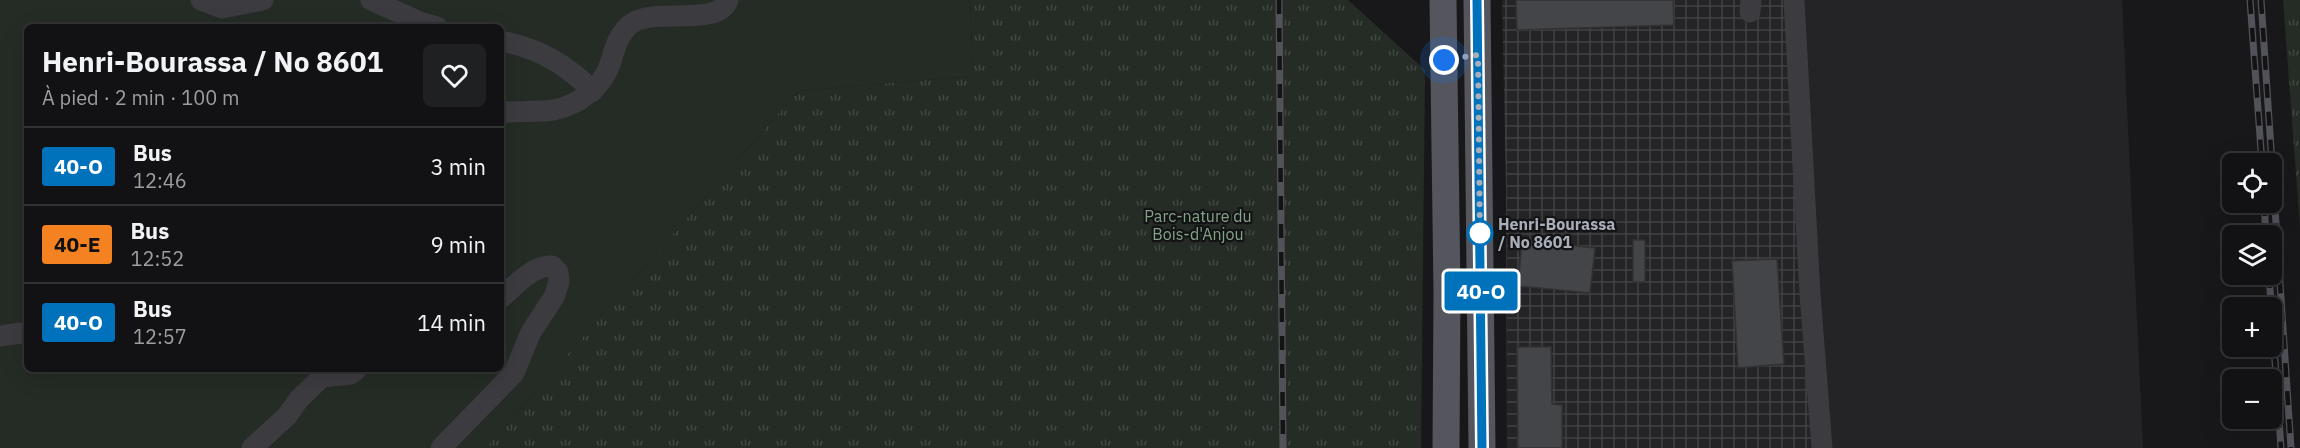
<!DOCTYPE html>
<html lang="fr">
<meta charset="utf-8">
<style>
:root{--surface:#121214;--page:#1f2022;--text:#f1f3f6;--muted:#9c9ea0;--line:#313234}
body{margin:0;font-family:"IBM Plex Sans",sans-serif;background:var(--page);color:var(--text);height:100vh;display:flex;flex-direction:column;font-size:22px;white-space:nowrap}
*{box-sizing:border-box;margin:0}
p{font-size:20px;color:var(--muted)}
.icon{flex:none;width:33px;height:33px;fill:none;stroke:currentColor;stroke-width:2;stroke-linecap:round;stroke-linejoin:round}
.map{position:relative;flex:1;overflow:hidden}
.side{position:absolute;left:24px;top:24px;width:480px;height:348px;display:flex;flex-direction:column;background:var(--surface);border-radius:9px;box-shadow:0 6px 24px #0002,0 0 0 2px var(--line)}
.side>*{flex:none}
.badge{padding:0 12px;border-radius:4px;font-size:21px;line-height:39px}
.controls{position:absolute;left:2222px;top:153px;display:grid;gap:12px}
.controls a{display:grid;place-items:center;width:60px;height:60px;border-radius:9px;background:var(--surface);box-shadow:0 6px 24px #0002,0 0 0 2px var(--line);font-size:30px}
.you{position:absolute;width:30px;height:30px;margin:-15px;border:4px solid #fff;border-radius:50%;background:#1a73e8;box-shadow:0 0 0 9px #1a73e833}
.map>.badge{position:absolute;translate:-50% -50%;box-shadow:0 0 0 3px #fff}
.round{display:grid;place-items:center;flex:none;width:63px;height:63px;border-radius:9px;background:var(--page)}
.overview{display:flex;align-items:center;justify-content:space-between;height:102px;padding:0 18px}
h1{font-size:28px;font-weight:700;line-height:45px}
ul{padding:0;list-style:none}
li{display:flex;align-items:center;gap:18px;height:78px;padding:0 18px;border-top:2px solid var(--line)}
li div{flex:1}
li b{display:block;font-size:22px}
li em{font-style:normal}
li .badge{min-width:66px;font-weight:700;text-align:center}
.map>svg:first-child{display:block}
</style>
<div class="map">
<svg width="2300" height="448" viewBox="0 0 2300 448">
<defs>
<pattern id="industrial-grid" width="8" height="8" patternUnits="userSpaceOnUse" patternTransform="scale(1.5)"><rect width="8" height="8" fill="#242427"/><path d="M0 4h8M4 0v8" fill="none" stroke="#414144"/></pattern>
<pattern id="park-tufts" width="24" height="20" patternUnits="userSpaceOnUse" patternTransform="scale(1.5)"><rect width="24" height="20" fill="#242c25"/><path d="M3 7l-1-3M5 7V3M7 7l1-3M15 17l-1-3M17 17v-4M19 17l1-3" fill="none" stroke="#414843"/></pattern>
</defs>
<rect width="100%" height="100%" fill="#18181a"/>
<path fill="#242427" d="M1789,0h333l21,448h-330z"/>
<path fill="url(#industrial-grid)" d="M1502,0h287l24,448h-306l-1,-262z"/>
<path fill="#242c25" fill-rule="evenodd" d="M0,0h970l3,76 -175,15 -312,357h-486zM27,27h474v342h-474z"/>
<g fill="url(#park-tufts)">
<path d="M970,0h378l77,70 -4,378h-935l312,-357 175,-15z"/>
<path d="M2283,0h17v227z"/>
</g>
<g fill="#444549" stroke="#323235" stroke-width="1.5">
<path d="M1516,0h157l1,25 -157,5z"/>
<path d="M1522,240l73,8 -5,45 -72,-7z"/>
<rect x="1633" y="240" width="12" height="42"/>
<path d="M1777,259l7,105 -46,4 -6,-107z"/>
<path d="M1517,347h34l1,57 10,1v43h-44z"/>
</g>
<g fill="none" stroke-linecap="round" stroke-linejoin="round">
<g stroke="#3b3b40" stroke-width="21">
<path d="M201,0l21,8 41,-8"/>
<path d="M371,0l49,22 17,5"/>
<path d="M1794,0l16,294 12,154"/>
<path d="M1750,12l1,-12"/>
<path d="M501,41c39,8 63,22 92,50"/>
<path d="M501,114l7,-2c15,-1 31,0 46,-2 25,-5 50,-24 57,-49 4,-14 9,-31 23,-39 24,-14 84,5 94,-22"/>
<path d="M0,336l20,-3 7,2"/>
<path d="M252,448l35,-32 12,-17 23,-22 29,-3 6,-5"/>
<path d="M441,448l73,-75 17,-41 23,-35 5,-15 -1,-10 -6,-6c-20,-1 -37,20 -51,32"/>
</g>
<g stroke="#55565d" stroke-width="27">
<path d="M1443,0l4,292 -1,156"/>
<path d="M1477,0l5,448"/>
</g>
<defs>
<g id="rail">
<path d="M1279,0l4,448"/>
<path d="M2250,0l12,164"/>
<path d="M2261,0l30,448"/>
<path d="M2264,202l2,34"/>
<path d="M2269,274l12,174"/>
</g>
</defs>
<use href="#rail" stroke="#525359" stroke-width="7"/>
<use href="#rail" stroke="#131315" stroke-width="4.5" stroke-dasharray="14" stroke-linecap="butt"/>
</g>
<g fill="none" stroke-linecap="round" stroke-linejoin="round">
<defs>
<path id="line" d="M1477,0l5,448"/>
</defs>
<use href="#line" stroke="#fff" stroke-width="14"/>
<use href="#line" stroke="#0072bc" stroke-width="9"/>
<path stroke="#aaaeb9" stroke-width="6" stroke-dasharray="0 10.8" d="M1444,60l34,-5 2,190v-12"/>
</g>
<circle fill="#fff" stroke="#0072bc" stroke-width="3" cx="1480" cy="233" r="12"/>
<g text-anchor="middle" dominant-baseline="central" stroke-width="4.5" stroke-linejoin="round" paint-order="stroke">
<g font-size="16" fill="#82a386" stroke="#131315">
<text x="1198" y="216">Parc-nature du<tspan x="1198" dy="18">Bois-d'Anjou</tspan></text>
</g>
<g font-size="16" font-weight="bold" fill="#aaaeb9" stroke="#131315" text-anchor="start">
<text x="1498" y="224">Henri-Bourassa<tspan x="1498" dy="18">/ No 8601</tspan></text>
</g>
</g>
</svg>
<div class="controls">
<a><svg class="icon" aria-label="locate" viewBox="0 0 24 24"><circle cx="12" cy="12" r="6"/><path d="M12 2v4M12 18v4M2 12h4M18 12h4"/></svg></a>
<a><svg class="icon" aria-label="layers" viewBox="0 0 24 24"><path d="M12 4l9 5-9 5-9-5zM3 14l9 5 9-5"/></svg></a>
<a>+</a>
<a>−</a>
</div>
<div class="you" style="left:1444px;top:60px"></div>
<b class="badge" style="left:1481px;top:291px;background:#0072bc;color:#fff">40-O</b>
<section class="side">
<div class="overview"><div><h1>Henri-Bourassa / No 8601</h1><p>À pied · 2 min · 100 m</p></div><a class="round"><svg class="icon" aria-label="heart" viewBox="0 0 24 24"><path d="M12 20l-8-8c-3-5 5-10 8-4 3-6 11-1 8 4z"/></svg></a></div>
<ul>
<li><span class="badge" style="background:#0072bc;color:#fff">40-O</span><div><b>Bus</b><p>12:46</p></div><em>3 min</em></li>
<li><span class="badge" style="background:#f58220;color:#111">40-E</span><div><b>Bus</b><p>12:52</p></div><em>9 min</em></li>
<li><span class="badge" style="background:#0072bc;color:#fff">40-O</span><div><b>Bus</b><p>12:57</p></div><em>14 min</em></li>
</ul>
</section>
</div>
